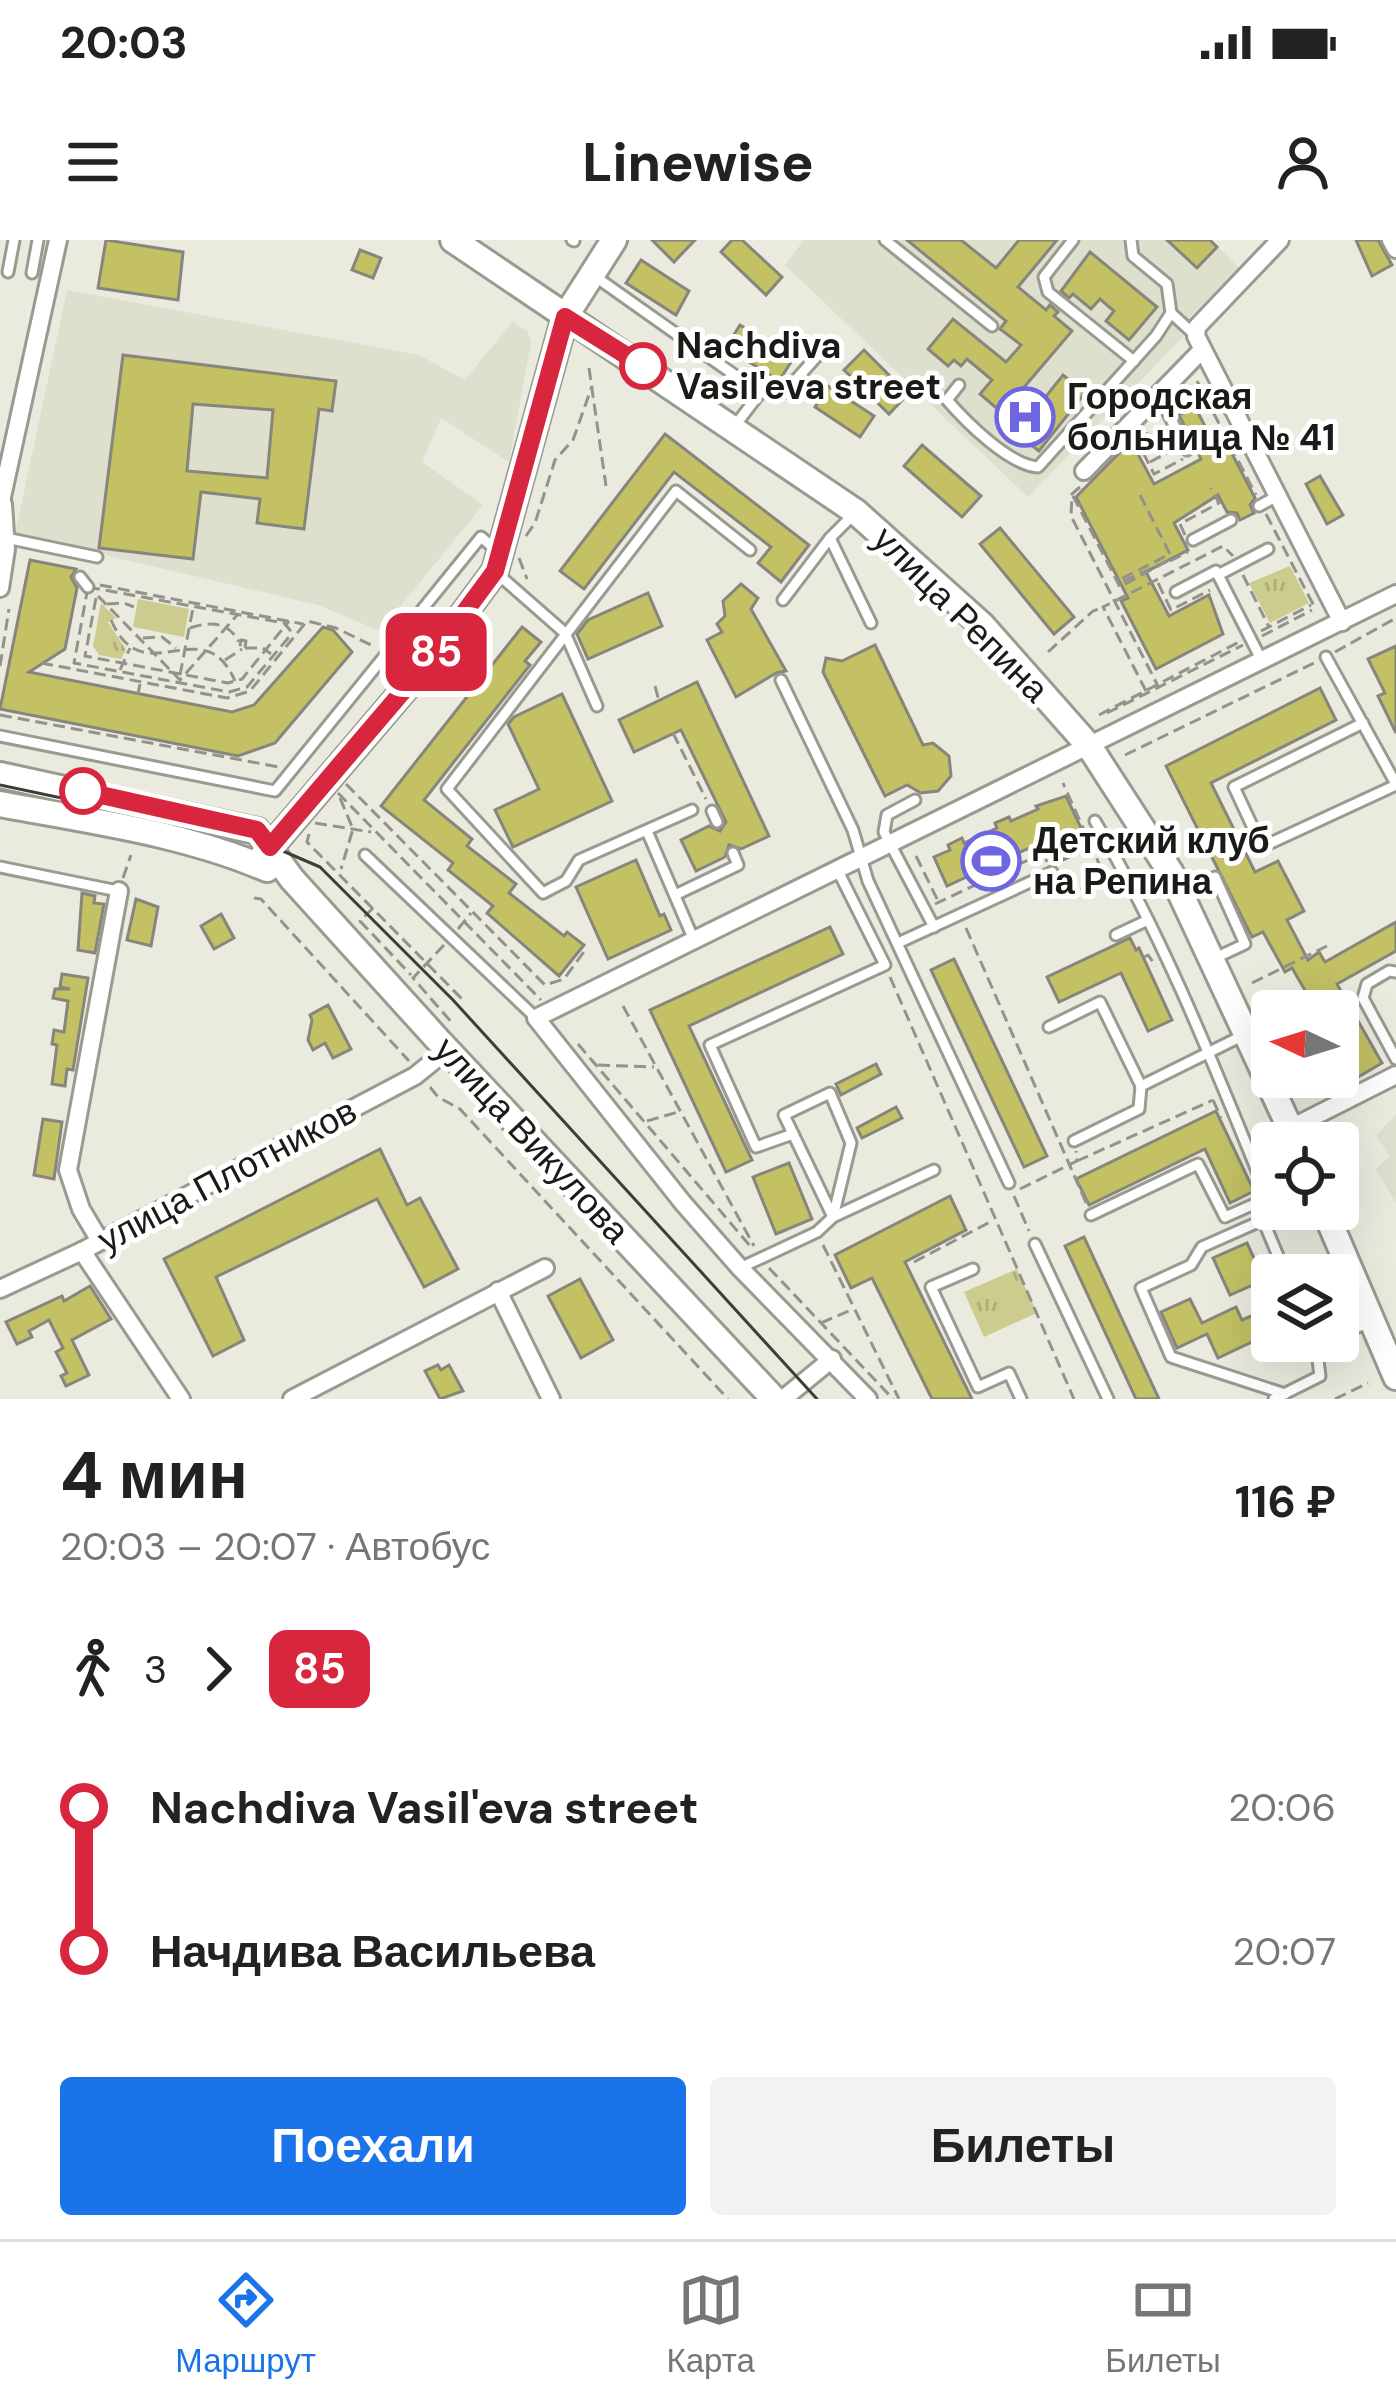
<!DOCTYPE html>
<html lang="ru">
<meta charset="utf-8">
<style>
:root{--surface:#fff;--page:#f2f2f2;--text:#222;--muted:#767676;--line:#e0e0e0;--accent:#1a73e8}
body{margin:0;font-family:"DM Sans",sans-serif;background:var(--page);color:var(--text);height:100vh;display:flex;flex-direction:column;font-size:45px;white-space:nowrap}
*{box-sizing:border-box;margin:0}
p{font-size:39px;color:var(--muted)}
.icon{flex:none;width:66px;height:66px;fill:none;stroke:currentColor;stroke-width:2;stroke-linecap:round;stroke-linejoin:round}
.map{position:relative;height:1159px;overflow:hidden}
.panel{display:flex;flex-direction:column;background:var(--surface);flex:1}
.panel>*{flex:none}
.badge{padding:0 24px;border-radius:18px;font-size:42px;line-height:78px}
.needle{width:78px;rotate:274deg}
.controls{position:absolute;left:1251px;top:750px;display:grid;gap:24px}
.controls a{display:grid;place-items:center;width:108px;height:108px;border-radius:12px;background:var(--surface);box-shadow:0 12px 48px #0002;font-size:60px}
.map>.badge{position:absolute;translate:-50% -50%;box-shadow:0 0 0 6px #fff}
.legs{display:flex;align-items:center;gap:18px;height:132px;padding:0 60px;font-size:39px}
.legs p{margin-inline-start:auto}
.head{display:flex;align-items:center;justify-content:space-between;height:204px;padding:0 60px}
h1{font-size:66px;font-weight:800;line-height:90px}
.cta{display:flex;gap:24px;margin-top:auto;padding:24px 60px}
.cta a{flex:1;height:138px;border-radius:12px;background:var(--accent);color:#fff;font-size:48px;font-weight:800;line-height:138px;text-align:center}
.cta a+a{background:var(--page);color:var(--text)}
ul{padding:0 60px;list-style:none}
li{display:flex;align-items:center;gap:42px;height:144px;font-size:45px}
li i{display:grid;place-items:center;width:18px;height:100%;margin:0 15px;background:currentColor}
li i::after{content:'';width:30px;height:30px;margin:-15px;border:9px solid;border-radius:50%;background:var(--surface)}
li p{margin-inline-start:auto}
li:first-child i{background:linear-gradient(#0000 50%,currentColor 0)}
li:last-child i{background:linear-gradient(currentColor 50%,#0000 0)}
.status{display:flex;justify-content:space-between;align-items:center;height:84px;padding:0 60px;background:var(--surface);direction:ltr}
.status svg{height:33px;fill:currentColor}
header{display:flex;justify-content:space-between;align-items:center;height:156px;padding:0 60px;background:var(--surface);font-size:54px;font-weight:800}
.dock{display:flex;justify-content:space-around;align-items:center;height:168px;border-top:3px solid var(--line);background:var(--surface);font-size:33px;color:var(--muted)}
.dock a{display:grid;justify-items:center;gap:6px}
.dock .selected{color:var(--accent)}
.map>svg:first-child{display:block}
</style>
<div class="status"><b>20:03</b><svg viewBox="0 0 49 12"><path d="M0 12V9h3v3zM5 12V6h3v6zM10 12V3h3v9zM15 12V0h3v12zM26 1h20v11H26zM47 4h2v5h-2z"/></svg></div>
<header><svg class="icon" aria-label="menu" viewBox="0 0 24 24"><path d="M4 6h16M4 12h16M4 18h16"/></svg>Linewise<svg class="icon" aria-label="person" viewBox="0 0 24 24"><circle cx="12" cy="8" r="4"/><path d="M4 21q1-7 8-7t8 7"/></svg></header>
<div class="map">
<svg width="1396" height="1159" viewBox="0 0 1396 1159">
<defs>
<pattern id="park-tufts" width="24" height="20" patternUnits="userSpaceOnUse" patternTransform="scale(3)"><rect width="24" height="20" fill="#cccc8e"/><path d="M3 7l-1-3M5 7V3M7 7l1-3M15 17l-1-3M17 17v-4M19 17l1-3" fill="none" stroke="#afaf7a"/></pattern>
</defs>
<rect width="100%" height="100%" fill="#eaeadf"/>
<g fill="#dedfcd">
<path d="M804,0h407l28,28 -61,61 5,8 -155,160 -243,-232z"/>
<path d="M67,50l352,65 46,25 48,-59 15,11 3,11 -22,119 -68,-44 -19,44 61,43 -103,126 -62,-26 -303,-71z"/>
<path d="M1396,874v89l-20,-34 14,-13 -14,-20z"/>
</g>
<path fill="#cccc8e" d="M138,359l51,10 -5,28 -51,-10z"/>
<g fill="url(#park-tufts)">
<path d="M1290,326l19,37 -39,20 -21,-40z"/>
<path d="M101,363l15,15 -8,4 18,28 -5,9 -22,-4 -6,-9z"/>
<path d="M1017,1029l20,44 -53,24 -20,-45z"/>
</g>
<g fill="#c3c164" stroke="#86867d" stroke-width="3" fill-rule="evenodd">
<path d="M106,0l77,12 -5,48 -80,-12z"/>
<path d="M652,0h43l-21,22z"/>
<path d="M732,0h10l40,37 -16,18 -45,-43z"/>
<path d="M907,0h54l35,28 23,-28h38l-39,47 28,23 4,-5 8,7 -4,4 18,15 -70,82 -22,-19 12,-14 -25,-21 -6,7 -7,-6 -6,6 -20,-17 25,-30 53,43 15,-17 -21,-16 6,-8z"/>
<path d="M1167,0h43l7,7 -20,21z"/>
<path d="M1356,0h22l14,25 -20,11z"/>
<path d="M360,10l21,8 -8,20 -21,-8z"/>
<path d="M1090,12l67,55 -28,33 -23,-19 8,-10 -14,-12 -9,10 -18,-15 -4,4 -8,-7z"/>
<path d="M641,20l48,31 -13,24 -50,-32z"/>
<path d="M740,85l53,34 -14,22 -53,-34z"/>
<path d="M864,110l44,44 -19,20 -45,-44z"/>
<path d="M123,115l213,26 -4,30 -13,-2 -15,120 -47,-6 3,-24 -59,-7 -8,67 -94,-11zM193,164l80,6 -6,68 -80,-7z"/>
<path d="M1063,135l22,18 -46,58 -23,-17z"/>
<path d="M828,146l46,30 -14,21 -45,-30z"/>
<path d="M1195,167l23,44 10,-5 27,52 -5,7 4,8 -14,7 -3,-7 -10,-1 -9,-17 -44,28 14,27 -42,22 23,44 40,-21 14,39 -67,35 -35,-68 7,-3 -52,-101 55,-56 23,43 47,-25 -22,-44z"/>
<path d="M665,194l144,111 -28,37 -23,-19 13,-16 -97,-75 -90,117 -24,-18z"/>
<path d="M922,205l59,51 -19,21 -58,-51z"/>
<path d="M1320,236l23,39 -16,9 -21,-40z"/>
<path d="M1000,288l74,89 -20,17 -74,-90z"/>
<path d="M30,320l46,9 -5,8 6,11 -12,61 -36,23 203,40 22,-7 69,-78 10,3 19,22 -77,91 -37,13 -238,-47z"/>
<path d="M741,344l17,14 -7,11 35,62 -10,2 -40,24 -29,-57 15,-8 -5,-8 8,-8 -2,-15z"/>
<path d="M648,353l14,33 -74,33 -11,-25 11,-14z"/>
<path d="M522,387l19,15 -16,19 5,4 -106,135 48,39 -5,7 49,38 -7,9 55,43 3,-4 17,13 -25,31 -72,-63 6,-7 -45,-36 5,-7 -72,-57z"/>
<path d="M875,405l48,100 10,-2 16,13 2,20 -13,15 -17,2 -14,-8 -22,11 -62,-124 3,-14 16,3z"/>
<path d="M1396,406v87l-18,-37 7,-3 -17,-34z"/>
<path d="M697,442l72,154 -28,13 -12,-4 -4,12 -29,14 -15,-31 28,-14 11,5 6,-9 -45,-92 -47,22 -15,-32z"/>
<path d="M1320,448l16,32 -125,63 44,89 23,-11 26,50 -17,9 21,40 11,-8 6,10 71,-40v29l-59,33 45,79 -27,16 -17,-30v-38h-21l-25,-43 -7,4 -22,-40 -11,5 -86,-171z"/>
<path d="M562,454l50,107 -99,46 -18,-37 44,-21 -31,-65 6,-7z"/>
<path d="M1066,556l24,51 -27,13 -10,-23 -106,49 -13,-29 16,-7 -2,-5 14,-7 2,5 33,-15 -2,-5 14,-6 2,4 27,-12 -2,-3z"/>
<path d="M636,620l24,56 4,-2 7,16 -63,29 -32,-72z"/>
<path d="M82,653l13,3 -1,7 10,1 -9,49 -17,-3z"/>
<path d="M136,659l22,8 -7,39 -24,-6z"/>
<path d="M221,674l13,24 -20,11 -13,-23z"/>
<path d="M830,687l13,27 -154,72 63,134 -26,12 -76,-162z"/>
<path d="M1130,698l6,12 3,-2 33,72 -24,11 -27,-58 -62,29 -12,-25z"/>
<path d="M954,719l93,197 -23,11 -93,-197z"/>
<path d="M62,734l26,4 -15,92 -6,-1 -2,17 -13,-2 5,-39 -5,-1 2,-14 10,2 4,-31 -15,-3 2,-9h15l-10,-2z"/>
<path d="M328,765l23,44 -18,9 -8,-15 -12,7 -5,-10 4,-20 -2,-5z"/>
<path d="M876,824l5,10 -40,21 -5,-11z"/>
<path d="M896,867l6,11 -40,20 -5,-10z"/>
<path d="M1216,871l38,80 -24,12 -25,-54 -116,56 -13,-26z"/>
<path d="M43,879l19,3 -8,57 -20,-4z"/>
<path d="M380,909l27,56 13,-7 38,71 -34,18 -47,-88 -161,78 28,63 -31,16 -49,-97z"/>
<path d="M789,923l23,56 -36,15 -23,-57z"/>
<path d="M950,956l16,34 -61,32 67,137h-40l-60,-121 -21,10 -16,-33z"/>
<path d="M1084,997l75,162h-23l-71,-153z"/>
<path d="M1247,1003l17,37 -34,15 -17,-37z"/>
<path d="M580,1039l33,61 -32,18 -33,-62z"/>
<path d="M90,1046l21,33 -39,21 17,35 -23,11 -5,-10 6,-3 -11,-21 7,-4 -14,-28 -20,11 3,6 -15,7 -11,-22 56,-26 2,5z"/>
<path d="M1190,1059l12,24 34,-16 6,13 30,-13v34h23l-36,17 -7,-16 -34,16 -11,-24 -30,14 -16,-36z"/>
<path d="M438,1125l3,5 8,-5 14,26 -23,8 -15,-28z"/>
</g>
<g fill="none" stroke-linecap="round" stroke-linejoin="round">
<defs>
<g id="lane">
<path d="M572,0l2,1"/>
<path d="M885,0l107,86"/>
<path d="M1073,0l-29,37 4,15 86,69"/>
<path d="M8,32l6,-32"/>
<path d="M32,33l6,-33"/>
<path d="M593,35l167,118"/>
<path d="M1171,73l25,23"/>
<path d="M959,145l-12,15c19,22 62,65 91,67l118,-131 15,-23 -4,-29 -34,-28 -2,-16"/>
<path d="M1159,156l28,54"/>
<path d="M734,187l26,-34 25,-1 33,-37"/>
<path d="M1259,266l18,-10"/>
<path d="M6,298l91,19"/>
<path d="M830,298l41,85"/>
<path d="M1193,300l38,-20"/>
<path d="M499,335l66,58 32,73"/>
<path d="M1218,335l50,-26"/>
<path d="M80,337l8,10"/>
<path d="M1176,352l40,-21 46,90"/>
<path d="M783,360l47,-62 23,-23"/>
<path d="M398,399l29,23"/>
<path d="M1326,417l70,127"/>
<path d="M781,440l72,150 15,51 141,302"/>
<path d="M1363,483l-129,64 28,60 134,-62"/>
<path d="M0,496l275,55 206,-254 15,13"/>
<path d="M915,560l-28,15 -3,17 50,95"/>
<path d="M692,570l-113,50 -13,21 -23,12 -96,-104 229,-298 74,59"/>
<path d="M712,571l5,11"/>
<path d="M647,591l46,107"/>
<path d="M365,615l171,163"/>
<path d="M0,627l118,24"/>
<path d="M675,655l63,-30 -5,-12"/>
<path d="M1116,695l32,-15"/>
<path d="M898,703l154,-71"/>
<path d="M1213,719l32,-15 -30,-67"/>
<path d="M1396,732l-7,-1 -22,13 -4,14 33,61"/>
<path d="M1049,787l51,-25 41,84 103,-51"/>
<path d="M830,853l21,50 -18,74 -49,-102z"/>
<path d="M793,894l-37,13 -46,-102 175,-80 -48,-96"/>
<path d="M1074,901l65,-32 2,-23"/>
<path d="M1091,975l107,-51 27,53 43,-19c-52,-128 -103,-258 -173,-377"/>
<path d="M1035,1004l73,155"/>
<path d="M742,1027l75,-35 16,-15 101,-47"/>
<path d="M973,1029l-42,18 47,100 31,-14 12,26"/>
<path d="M1338,1095l34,-14"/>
<path d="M1285,1154l-114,-37 -30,-69 50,-23 11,-18 61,-27 23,55"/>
<path d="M1274,1159l46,-23 -4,-32 6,-3"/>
</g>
<g id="street">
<path d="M1280,0l-83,87 -1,9 146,286"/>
<path d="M1391,0l5,9"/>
<path d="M1084,231l118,-121"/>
<path d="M0,266l58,-266"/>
<path d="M0,348l6,-39 -3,-45"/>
<path d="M1291,888l105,-53"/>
<path d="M100,1001l-19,-32 -13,-39 51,-279"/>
<path d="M82,1011l99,148"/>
<path d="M0,1049l82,-38 333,-175 32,-26"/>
<path d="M498,1051l53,108"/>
<path d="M292,1159l253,-131"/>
<path d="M783,1159l49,-40"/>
<path d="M868,1159l-128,-131 -57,-65 -147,-185 860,-424"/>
</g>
<g id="secondary">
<path d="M453,0l403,272 126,113 107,121 82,127 126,270"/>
<path d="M0,535l257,56 35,48 146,161 336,359"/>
<path d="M0,564c90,17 183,29 267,65"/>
<path d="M256,624l171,-201 68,-92 70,-254 49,-77"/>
<path d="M1324,969l72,168"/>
</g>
</defs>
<use href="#lane" stroke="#999a90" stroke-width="15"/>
<use href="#street" stroke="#999a90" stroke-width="22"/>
<use href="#secondary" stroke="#999a90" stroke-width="30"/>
<g stroke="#93938b" stroke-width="3" stroke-dasharray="12 6" stroke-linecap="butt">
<path d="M589,128l17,118"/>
<path d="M1197,141l59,114"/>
<path d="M1144,193l25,7"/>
<path d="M1135,197l19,37 29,-15"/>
<path d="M1197,212l29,-15"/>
<path d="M1150,222l23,-12"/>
<path d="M1080,247l-8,7 -1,22 88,172"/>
<path d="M1140,255l30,59 -49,25 1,3 45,-21"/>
<path d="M1073,256l47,91 47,-26"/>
<path d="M1266,274l49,94"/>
<path d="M1185,295l-5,-11 39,-21 -8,-15"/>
<path d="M526,296l9,-13 20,-63 18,-20 19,-54"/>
<path d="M519,318l8,21"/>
<path d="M1170,321l18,-9"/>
<path d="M1243,335l26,52"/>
<path d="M1158,343l13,27 39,-20"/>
<path d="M100,345l203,39"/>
<path d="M88,347l196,36 6,7 -1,7 -42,50 -18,5 -155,-29z"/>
<path d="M98,356l82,84 58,-66"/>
<path d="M96,358l-11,58 143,27 14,-4 47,-58"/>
<path d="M107,364l17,-1 10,4"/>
<path d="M111,380c33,76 92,-13 124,61"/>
<path d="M190,388c20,-7 39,-6 49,14"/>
<path d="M1261,391l50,-26"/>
<path d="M1262,396l50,-26"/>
<path d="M143,398l19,-1 14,11"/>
<path d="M241,400l5,1 -1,7 -5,-1z"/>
<path d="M245,408h18l8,6"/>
<path d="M1048,412l45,-41 9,-3"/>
<path d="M1335,412l61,-34"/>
<path d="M225,420l17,-11"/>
<path d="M41,423l186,35 23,-7 57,-70 29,7 39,19"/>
<path d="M0,426l9,-57"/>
<path d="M120,430l10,-22"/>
<path d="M180,435l13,-67"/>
<path d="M655,446l4,15"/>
<path d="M1146,451l-43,-84 120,-61 10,10"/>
<path d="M138,454l2,-10"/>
<path d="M1107,473l136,-68"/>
<path d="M0,475l279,52"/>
<path d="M1099,475l142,-74"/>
<path d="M673,493l33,66"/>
<path d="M1125,515l191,-93"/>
<path d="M346,544l199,201 19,-6 22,-30"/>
<path d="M338,553l203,207"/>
<path d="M340,558l13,31 -12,40"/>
<path d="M315,583l56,9"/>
<path d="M309,594l-2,8 157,159"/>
<path d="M916,616l22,45"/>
<path d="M123,638l8,-23"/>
<path d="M1056,641l8,16 41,-20 -42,-94"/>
<path d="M254,658l7,1 148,162"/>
<path d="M935,664l108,-51 4,9"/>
<path d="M373,668l-13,13 51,54"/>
<path d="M966,688l121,277"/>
<path d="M458,689l13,-16"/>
<path d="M444,705l-31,33 40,46"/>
<path d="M1144,717l4,-2 8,11"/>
<path d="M890,737l184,422"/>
<path d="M1252,743l75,-37"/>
<path d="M623,766l131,240"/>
<path d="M578,804l173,203"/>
<path d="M598,825l56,2"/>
<path d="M430,847l8,10 22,12 268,290"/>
<path d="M1213,860l8,18"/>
<path d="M647,881l31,-9"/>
<path d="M1077,921l136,-61"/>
<path d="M1020,949l57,-28 -1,-10"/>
<path d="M1014,956l15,35"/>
<path d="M823,1005l76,154"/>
<path d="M914,1022l78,-41"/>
<path d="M769,1028l124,131"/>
<path d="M821,1083l30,-13"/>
<path d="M1335,1159l33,-16"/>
</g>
<use href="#lane" stroke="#fff" stroke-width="9"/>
<use href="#street" stroke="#fff" stroke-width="16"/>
<use href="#secondary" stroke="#fff" stroke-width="24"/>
<path stroke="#3e3e39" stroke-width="3" d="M0,545l255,54 65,28 133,133 364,399"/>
</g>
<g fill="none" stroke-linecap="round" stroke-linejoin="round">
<defs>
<path id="line-1" d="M83,551l174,39 13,17 157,-184 68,-92 70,-254 78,49"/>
</defs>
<use href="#line-1" stroke="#fff" stroke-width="27"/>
<use href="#line-1" stroke="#d7263d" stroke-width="18"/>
</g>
<defs>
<symbol id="hospital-ring" viewBox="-11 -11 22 22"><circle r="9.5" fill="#fff" stroke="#6d66e0" stroke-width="1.5"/><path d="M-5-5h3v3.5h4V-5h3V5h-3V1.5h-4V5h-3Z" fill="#6d66e0"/></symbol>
<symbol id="stadium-ring" viewBox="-11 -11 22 22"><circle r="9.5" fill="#fff" stroke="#6d66e0" stroke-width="1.5"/><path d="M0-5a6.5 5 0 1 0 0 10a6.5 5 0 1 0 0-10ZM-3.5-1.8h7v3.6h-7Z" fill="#6d66e0"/></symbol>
</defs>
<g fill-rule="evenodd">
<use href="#hospital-ring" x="992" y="144" width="66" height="66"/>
<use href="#stadium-ring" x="958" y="588" width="66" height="66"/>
</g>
<g fill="#fff" stroke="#d7263d" stroke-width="6">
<circle cx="643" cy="126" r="21"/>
<circle cx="83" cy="551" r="21"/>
</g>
<g text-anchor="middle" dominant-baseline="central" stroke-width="10" stroke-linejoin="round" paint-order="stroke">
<g font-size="36" font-weight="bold" fill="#1a1a17" stroke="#fff" text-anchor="start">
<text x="676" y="105">Nachdiva<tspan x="676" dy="41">Vasil'eva street</tspan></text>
</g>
<g font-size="36" font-weight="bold" fill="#1a1a17" stroke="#fff" text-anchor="start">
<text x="1067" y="156">Городская<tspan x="1067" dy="41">больница № 41</tspan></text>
<text x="1033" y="600">Детский клуб<tspan x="1033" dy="41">на Репина</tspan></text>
</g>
<g font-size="36" fill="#1a1a17" stroke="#fff">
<text transform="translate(961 374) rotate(45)">улица Репина</text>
<text transform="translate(532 900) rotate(47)">улица Викулова</text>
<text transform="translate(227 935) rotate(-28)">улица Плотников</text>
</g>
</g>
</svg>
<div class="controls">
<a><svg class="needle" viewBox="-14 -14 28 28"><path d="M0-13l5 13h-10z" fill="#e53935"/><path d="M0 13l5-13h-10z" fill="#767676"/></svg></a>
<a><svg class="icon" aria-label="locate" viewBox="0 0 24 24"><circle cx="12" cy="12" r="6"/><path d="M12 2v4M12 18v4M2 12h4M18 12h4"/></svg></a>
<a><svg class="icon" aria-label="layers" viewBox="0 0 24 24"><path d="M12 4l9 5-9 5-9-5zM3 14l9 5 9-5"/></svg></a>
</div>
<b class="badge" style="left:436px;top:412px;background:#d7263d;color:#fff">85</b>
</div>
<section class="panel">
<div class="head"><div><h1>4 мин</h1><p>20:03 – 20:07 · Автобус</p></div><b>116 ₽</b></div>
<div class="legs"><svg class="icon" aria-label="walk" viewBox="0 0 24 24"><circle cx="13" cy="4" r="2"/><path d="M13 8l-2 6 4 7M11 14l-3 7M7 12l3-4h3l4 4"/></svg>3<svg class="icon" aria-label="forward" viewBox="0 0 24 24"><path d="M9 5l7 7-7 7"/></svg><b class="badge" style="background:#d7263d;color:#fff">85</b></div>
<ul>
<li><i style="color:#d7263d"></i><b>Nachdiva Vasil'eva street</b><p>20:06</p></li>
<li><i style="color:#d7263d"></i><b>Начдива Васильева</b><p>20:07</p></li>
</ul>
<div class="cta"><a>Поехали</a><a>Билеты</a></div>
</section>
<nav class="dock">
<a class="selected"><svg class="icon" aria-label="directions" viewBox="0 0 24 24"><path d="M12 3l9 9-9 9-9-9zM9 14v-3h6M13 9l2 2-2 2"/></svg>Маршрут</a>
<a><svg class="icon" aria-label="map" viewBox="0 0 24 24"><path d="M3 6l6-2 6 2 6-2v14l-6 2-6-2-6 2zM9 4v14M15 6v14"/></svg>Карта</a>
<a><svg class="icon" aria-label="tickets" viewBox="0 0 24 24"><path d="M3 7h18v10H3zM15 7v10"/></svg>Билеты</a>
</nav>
